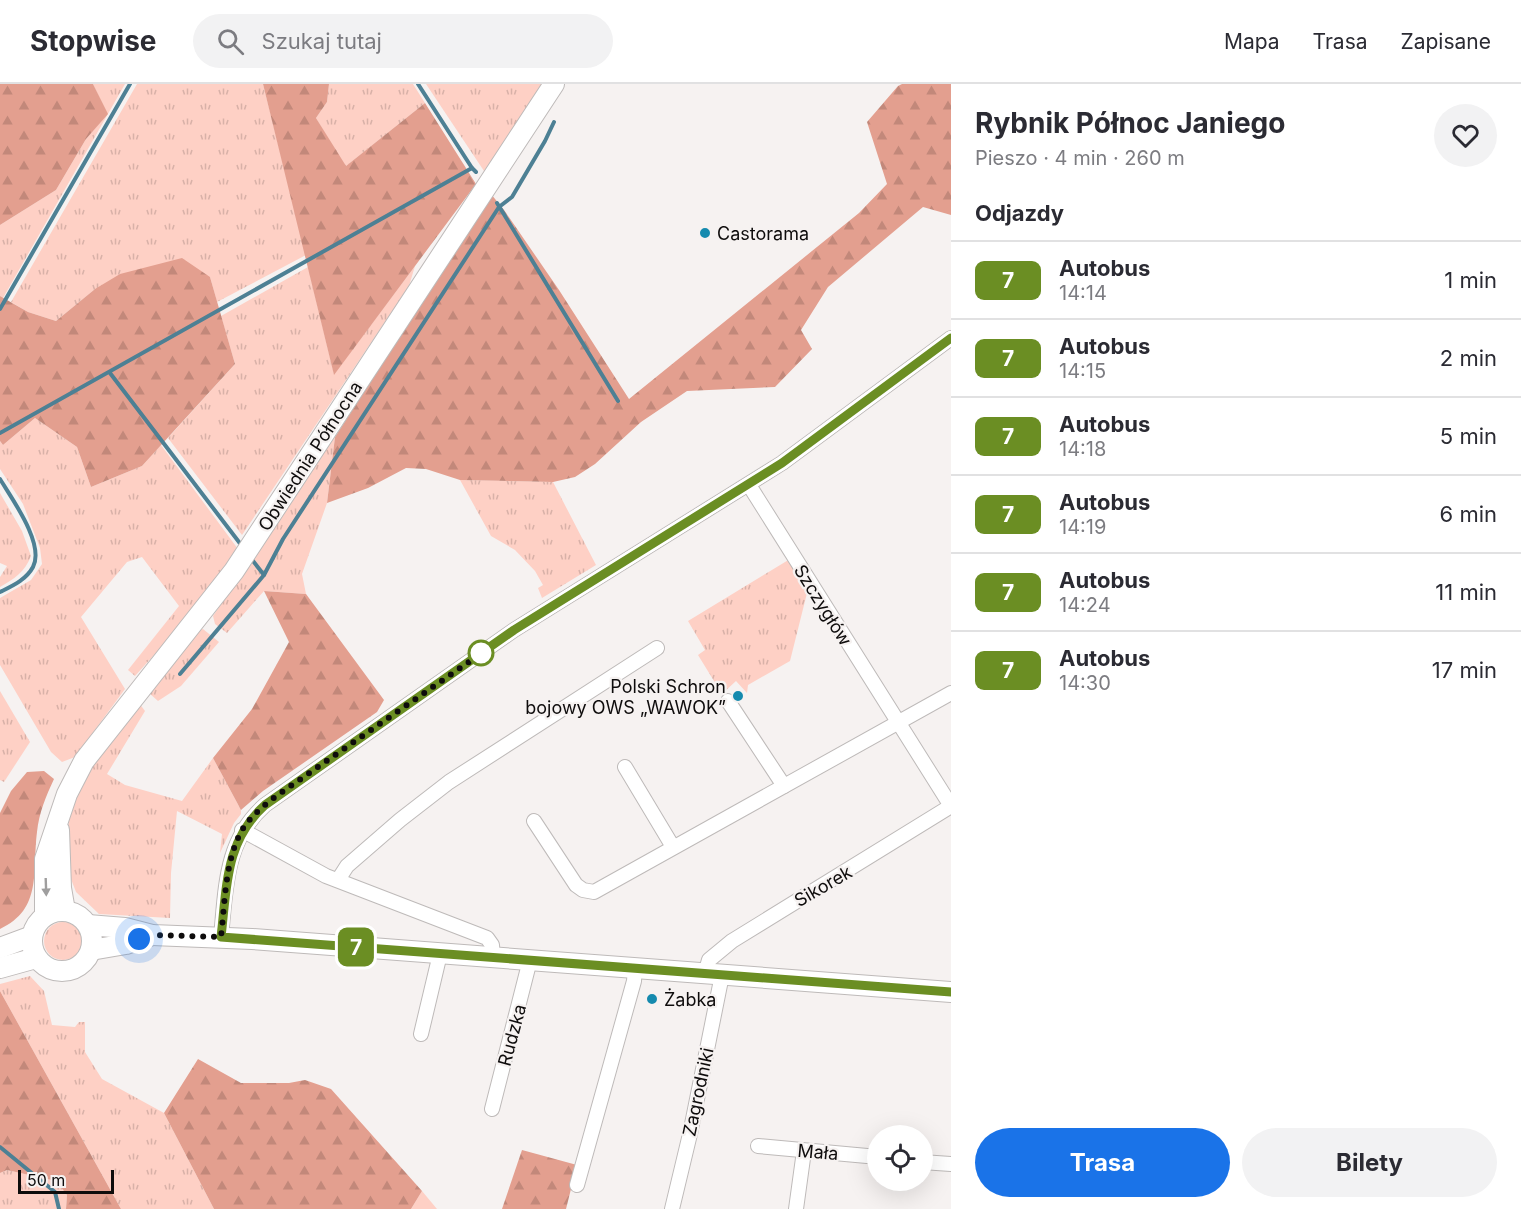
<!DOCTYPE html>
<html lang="pl">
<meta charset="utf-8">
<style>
:root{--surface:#fff;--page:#f2f2f3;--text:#2b2b33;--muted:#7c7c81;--line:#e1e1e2;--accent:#1a73e8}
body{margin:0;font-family:Inter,sans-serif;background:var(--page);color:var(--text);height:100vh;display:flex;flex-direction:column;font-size:22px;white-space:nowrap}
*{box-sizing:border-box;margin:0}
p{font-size:20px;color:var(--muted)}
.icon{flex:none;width:33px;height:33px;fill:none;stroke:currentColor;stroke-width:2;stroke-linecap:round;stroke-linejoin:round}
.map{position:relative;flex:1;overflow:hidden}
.drawer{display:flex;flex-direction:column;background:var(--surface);width:570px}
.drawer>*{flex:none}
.badge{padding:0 12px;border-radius:9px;font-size:21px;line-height:39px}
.fabs{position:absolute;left:867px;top:1041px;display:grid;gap:12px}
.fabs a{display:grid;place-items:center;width:66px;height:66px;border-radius:50%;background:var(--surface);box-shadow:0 6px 24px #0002;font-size:30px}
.scale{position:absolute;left:18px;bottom:15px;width:96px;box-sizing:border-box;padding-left:6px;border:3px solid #0e0c0c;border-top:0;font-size:16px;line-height:21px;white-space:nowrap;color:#0e0c0c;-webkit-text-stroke:4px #f6f2f1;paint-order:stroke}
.you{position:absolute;width:30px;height:30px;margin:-15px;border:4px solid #fff;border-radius:50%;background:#1a73e8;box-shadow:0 0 0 9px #1a73e833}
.map>.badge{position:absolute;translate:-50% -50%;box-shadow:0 0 0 3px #fff}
h2{padding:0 24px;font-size:22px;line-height:54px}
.round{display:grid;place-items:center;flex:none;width:63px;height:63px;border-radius:32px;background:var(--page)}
.head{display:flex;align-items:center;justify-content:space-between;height:102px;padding:0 24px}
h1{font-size:28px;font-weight:700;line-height:45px}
.primary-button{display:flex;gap:12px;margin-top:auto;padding:12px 24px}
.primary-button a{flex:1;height:69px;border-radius:36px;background:var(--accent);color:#fff;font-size:24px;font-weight:700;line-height:69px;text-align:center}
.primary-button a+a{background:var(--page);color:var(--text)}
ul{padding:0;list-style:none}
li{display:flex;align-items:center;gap:18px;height:78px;padding:0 24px;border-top:2px solid var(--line)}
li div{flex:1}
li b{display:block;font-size:22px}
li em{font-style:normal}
li .badge{min-width:66px;font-weight:700;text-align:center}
header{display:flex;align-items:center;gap:36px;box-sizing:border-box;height:84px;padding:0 30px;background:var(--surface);border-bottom:2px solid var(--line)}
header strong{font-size:28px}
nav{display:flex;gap:33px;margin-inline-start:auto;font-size:21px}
.search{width:420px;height:54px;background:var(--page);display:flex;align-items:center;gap:15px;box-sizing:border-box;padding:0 21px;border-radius:33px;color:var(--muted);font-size:22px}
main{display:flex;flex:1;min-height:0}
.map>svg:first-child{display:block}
</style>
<header>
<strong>Stopwise</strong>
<div class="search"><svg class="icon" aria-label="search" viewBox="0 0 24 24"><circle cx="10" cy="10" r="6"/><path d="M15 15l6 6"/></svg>Szukaj tutaj</div>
<nav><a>Mapa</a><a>Trasa</a><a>Zapisane</a></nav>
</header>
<main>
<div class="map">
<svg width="951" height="1125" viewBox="0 0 951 1125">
<defs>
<pattern id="grass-tufts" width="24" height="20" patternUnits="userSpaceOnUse" patternTransform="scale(1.5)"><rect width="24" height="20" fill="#fed0c5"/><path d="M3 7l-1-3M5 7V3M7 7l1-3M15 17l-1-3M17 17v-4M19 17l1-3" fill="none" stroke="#d8b1a8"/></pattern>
<pattern id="forest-firs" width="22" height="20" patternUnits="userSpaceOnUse" patternTransform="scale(1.5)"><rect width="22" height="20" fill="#e39f8f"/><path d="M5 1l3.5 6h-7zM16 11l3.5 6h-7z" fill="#c2887a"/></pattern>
</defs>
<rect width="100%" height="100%" fill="#f6f2f1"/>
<g fill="url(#grass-tufts)">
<path d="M93,0h32l-122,214 -3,-2v-71l56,-35 30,-51 21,-25z"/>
<path d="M137,0h126l43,171 -89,47 -7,-25 -115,12 -39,32 -28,-9 -17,-10z"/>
<path d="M329,0h84l12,19 -80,64 -29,-49 11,-16z"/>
<path d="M426,0h117l-57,90z"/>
<path d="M415,182l-6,20 -167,249 -74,-97 67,-74 -14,-48 87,-49 26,107z"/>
<path d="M35,334l42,29 14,40 51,-21 19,-21 77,104 -45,63 -58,64 -7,-6 51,-64 -37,-49 -15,5 -46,55 44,72 -50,68 -13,5 -11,-10 -51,-87v-67l31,-18 11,-16 -2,-16 -17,-44 -23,-35v-28l3,4z"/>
<path d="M335,353l-8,66 -25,71 4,20 -42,-3 -37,42 -12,-9 -2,-8z"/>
<path d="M460,396l93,2 43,83 -54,33 -4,-10 5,-3 -8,-14 -20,-21 -24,-14z"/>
<path d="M0,409l22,38 9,25c-6,16 -17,23 -31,31v-10l7,-11 -7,-3z"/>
<path d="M790,475l18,30 -18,72 -42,24 -1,8 -11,-12 -14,13 -24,-39 7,-5 -17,-29z"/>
<path d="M203,545l16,13 -38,44 -23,15 -9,-8 47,-61z"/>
<path d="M0,607l30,51 -26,40 -4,-2z"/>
<path d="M139,619l6,8 -38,63 18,11 57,16 31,-43 28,52v4l-7,9 -14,30 2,-19 -45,-23 -6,62 -1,45 -71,-4 -23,-22 -5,-13 -6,-1c1,-17 1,-35 3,-51 6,-49 42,-87 71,-124z"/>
<circle cx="63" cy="857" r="19"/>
<path d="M30,892l14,15 8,34 23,2 4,-5h6v30l17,27 62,34 50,96h-93l-121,-218v-7z"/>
<path d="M7,1086l49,11 11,14 -1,14h-66v-36z"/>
<path d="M422,1107l15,18h-26z"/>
</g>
<g fill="url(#forest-firs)">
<path d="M0,0h93l15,30 -22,25 -30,51 -56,35z"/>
<path d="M263,0h66l-2,18 -11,16 30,48 79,-63 51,81 -142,191z"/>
<path d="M902,0h49v131l-28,-8 -95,80 -27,43 11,19 -37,38 -88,4 -46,31 -46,42 -20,13 -22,5 -93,-2 -34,-11 -20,-1 -38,20 -41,15 8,-66 156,-243 13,16 55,80 70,109 230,-186 28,-29 -20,-62 31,-36z"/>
<path d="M182,174l28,19 25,87 -93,102 -51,21 -14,-40 -42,-29 -32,27 -3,-4v-145l28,16 28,9 39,-32 25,-15z"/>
<path d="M264,507l42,3 78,106 -7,12 -114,79 -22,19 -28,-52 39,-49 37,-67z"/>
<path d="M44,687l10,8c-8,17 -15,34 -17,53 -5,39 6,77 -37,97v-116l11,-22 16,-19z"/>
<path d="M0,907l121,218h-55l1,-14 -11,-14 -49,-11 -7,3z"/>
<path d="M198,975l43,24h48l16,-3 26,9 91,102 -11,18h-197l-50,-96z"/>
<path d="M522,1066l55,15 -11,44h-64z"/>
</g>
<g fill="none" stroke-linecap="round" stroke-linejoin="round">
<g stroke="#4d8094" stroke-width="4">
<path d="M418,0l54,84"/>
<path d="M497,119l121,198"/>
<path d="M0,225l130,-225"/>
<path d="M110,289l132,173"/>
<path d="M0,349l456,-256 16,-9 4,4"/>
<path d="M0,395c12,20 45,65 33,88 -7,13 -21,19 -33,25"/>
<path d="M250,473l14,18"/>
<path d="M180,590l84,-99 19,-36 216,-332 13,-10 33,-56 9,-19"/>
<path d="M0,1063l55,45 4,17"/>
</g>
<defs>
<g id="street">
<path d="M749,401l202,321"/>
<path d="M728,617l56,85"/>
<path d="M625,683l48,80"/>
<path d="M534,737l42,64 7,5 11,2 357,-199"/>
<path d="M242,746l84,46 161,62 5,7 1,13"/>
<path d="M338,796l9,-14 53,-46 49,-38 208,-134"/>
<path d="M221,853c5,-50 4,-97 44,-132l249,-175 268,-167 169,-125"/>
<path d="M705,890l4,-14 23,-19 219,-135"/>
<path d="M421,950l19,-80"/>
<path d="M492,1025l38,-149"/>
<path d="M758,1062l120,11"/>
<path d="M922,1078l29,2"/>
<path d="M577,1101l57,-204 1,-13"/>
<path d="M672,1125l18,-75 32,-159"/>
<path d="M796,1125l8,-58"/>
</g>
<g id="secondary">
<path d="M59,746l2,58 4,23"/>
<circle cx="62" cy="857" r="30"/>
<path d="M45,832v-57l22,-65 17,-33 150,-190 320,-487"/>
<path d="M88,841l37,3 27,7 100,4 699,53"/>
<path d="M0,864l32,-12"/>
<path d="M91,866l35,-6 26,-9"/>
<path d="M0,884l36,-10"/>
</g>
</defs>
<use href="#street" stroke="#bebab9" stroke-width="16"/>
<use href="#secondary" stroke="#bebab9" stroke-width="22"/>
<use href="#street" stroke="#fff" stroke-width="14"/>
<use href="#secondary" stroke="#fff" stroke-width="20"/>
</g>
<defs><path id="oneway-solid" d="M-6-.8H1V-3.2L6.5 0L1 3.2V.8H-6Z" transform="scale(1.5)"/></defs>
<use fill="#9f9e9e" href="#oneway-solid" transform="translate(46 803) rotate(88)"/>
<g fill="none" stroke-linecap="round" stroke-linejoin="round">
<defs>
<path id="line" d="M951,254l-169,125 -268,167 -249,175c-40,36 -38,81 -44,132l730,55"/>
</defs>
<use href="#line" stroke="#fff" stroke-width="14"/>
<use href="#line" stroke="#6b8e23" stroke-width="9"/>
<path stroke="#0e0c0c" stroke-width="6" stroke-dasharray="0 10.8" d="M139,855l13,-4 69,2c4,-34 4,-81 23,-110 10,-14 24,-25 38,-35l204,-142 -5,3"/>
</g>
<g fill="#158aae" stroke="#f6f2f1" stroke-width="2">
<circle cx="705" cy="149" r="6"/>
<circle cx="738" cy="612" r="6"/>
<circle cx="652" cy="915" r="6"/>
</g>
<circle fill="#fff" stroke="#6b8e23" stroke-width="3" cx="481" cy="569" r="12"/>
<g text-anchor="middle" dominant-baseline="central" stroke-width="4.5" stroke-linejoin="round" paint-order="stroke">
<g font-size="18" fill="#0e0c0c" stroke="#f6f2f1" text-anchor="start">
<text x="717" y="149">Castorama</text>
<text x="726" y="602" text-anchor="end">Polski Schron<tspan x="726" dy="21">bojowy OWS „WAWOK”</tspan></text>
<text x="664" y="915">Żabka</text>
</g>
<g font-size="18" fill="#0e0c0c" stroke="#f6f2f1">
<text transform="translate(310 372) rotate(-57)">Obwiednia Północna</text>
<text transform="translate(823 521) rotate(58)">Szczygłów</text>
<text transform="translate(823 802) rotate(-30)">Sikorek</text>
<text transform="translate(512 951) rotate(-75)">Rudzka</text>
<text transform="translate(698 1008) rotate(-78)">Zagrodniki</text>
<text transform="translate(818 1068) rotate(5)">Mała</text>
</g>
</g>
</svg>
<div class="fabs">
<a><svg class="icon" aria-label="locate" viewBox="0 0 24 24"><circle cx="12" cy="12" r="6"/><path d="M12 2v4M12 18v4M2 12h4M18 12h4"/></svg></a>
</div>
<div class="scale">50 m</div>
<div class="you" style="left:139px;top:855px"></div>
<b class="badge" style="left:356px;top:863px;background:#6b8e23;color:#fff">7</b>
</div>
<section class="drawer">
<div class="head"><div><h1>Rybnik Północ Janiego</h1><p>Pieszo · 4 min · 260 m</p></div><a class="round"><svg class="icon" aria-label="heart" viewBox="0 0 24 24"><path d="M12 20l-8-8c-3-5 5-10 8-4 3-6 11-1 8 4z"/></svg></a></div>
<h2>Odjazdy</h2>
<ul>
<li><span class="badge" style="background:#6b8e23;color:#fff">7</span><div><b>Autobus</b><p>14:14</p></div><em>1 min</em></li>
<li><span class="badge" style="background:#6b8e23;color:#fff">7</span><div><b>Autobus</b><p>14:15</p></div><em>2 min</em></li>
<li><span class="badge" style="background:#6b8e23;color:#fff">7</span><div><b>Autobus</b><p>14:18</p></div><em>5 min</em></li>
<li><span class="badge" style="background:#6b8e23;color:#fff">7</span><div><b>Autobus</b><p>14:19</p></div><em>6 min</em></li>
<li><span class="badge" style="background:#6b8e23;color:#fff">7</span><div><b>Autobus</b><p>14:24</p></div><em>11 min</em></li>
<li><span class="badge" style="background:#6b8e23;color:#fff">7</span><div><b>Autobus</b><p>14:30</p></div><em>17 min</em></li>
</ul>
<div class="primary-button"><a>Trasa</a><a>Bilety</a></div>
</section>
</main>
